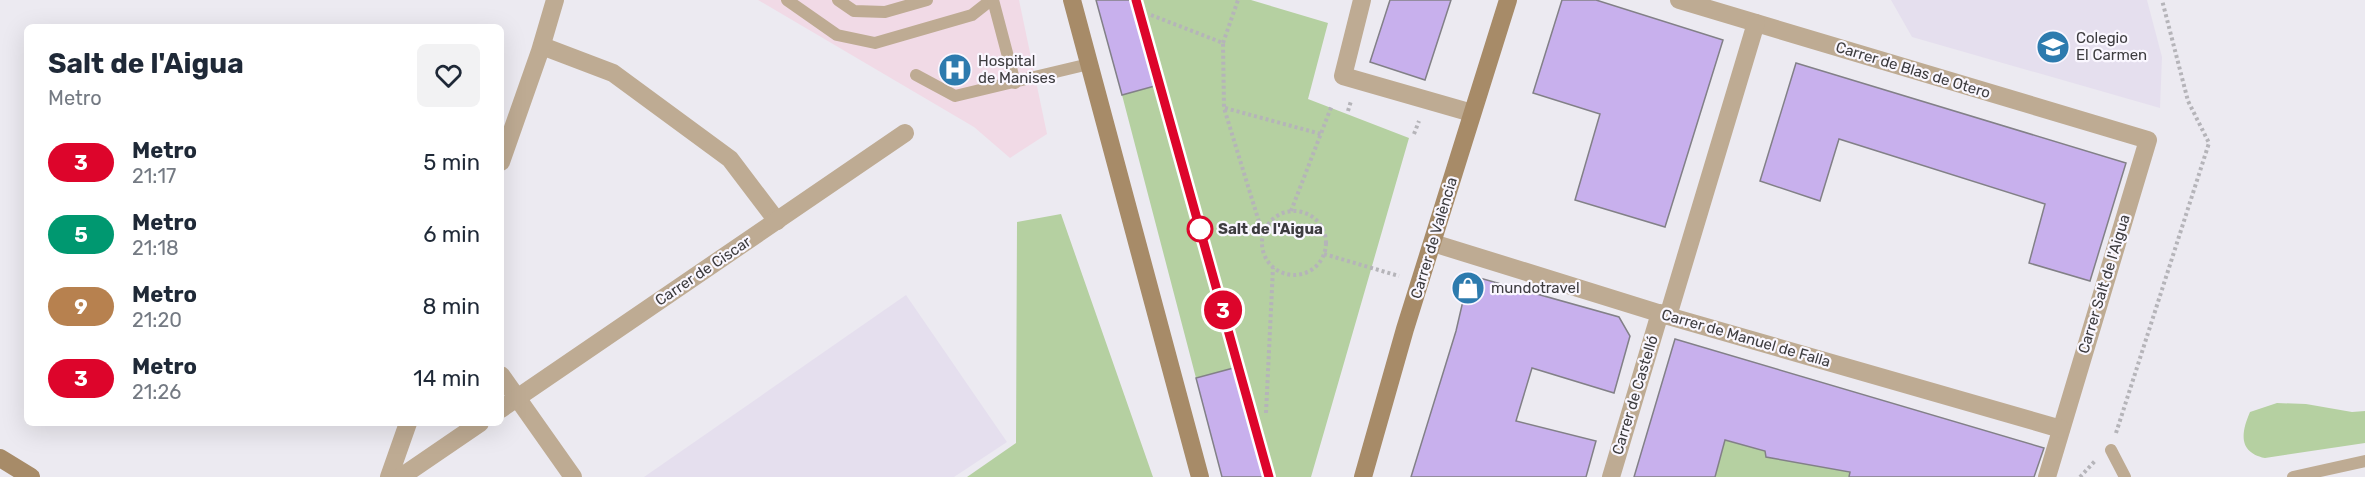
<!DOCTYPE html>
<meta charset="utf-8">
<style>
:root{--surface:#fff;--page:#f2f2f3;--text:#1f2937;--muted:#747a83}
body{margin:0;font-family:Rubik,sans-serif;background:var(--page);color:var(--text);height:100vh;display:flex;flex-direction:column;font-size:22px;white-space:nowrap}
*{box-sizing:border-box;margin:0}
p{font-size:20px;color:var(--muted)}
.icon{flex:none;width:33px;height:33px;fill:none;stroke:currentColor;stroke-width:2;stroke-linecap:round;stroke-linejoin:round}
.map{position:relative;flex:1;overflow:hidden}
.drawer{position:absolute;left:24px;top:24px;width:480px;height:402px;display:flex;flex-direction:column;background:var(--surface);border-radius:9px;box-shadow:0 6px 24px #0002}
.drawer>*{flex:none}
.badge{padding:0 12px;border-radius:20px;font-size:21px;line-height:39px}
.map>.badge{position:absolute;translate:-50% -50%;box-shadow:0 0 0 3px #fff}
.round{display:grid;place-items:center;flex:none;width:63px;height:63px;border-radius:9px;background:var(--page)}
.headline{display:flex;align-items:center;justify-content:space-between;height:102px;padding:0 24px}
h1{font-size:28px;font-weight:700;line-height:45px}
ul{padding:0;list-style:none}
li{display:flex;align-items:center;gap:18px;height:72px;padding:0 24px}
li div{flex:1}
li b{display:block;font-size:22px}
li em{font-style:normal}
li .badge{min-width:66px;font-weight:700;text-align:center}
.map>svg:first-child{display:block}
</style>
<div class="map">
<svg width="2365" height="477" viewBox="0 0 2365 477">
<rect width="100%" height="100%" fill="#eceaf1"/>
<g fill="#e5dfee">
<path d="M1891,0h256l15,57 -2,51 -248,-71z"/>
<path d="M906,295l101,147 -53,35h-310z"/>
</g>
<path fill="#f1dae6" d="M758,0h261l28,134 -37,24 -36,-31z"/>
<g fill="#b5d0a1">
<path d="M1139,0h112l77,23 -20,76 101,39 -98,339h-39l-31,-111 -45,12 -74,-283 40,-11z"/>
<path d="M1061,214l92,263h-186l49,-34 1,-221z"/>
<path d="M2277,403l29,1 46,8 13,-1v32l-100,15c-27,-6 -24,-25 -15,-46z"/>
<path d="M1725,440l125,32 -1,5h-134z"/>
</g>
<g fill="#c8b0ed" stroke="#828087" stroke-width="1.5">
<path d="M1096,0h43l23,84 -40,11z"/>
<path d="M1390,0h61l-26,80 -55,-18z"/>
<path d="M1562,0h34l127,40 -58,187 -90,-27 25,-86 -67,-21z"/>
<path d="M1796,63l330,100 -36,118 -61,-18 16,-59 -206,-65 -19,62 -60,-20z"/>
<path d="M1469,275l150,42 11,19 -16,57 -82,-25 -16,53 80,20 -10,36h-175l45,-146z"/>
<path d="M1675,339l369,109 -10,29h-185l1,-5 -84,-15 -1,-6 -40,-11 -10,37h-81z"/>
<path d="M1241,366l31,111h-50l-26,-99z"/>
</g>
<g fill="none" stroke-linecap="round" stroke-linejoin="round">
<g stroke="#b5b4b9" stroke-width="4" stroke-dasharray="3 3" stroke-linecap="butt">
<path d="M1151,15l72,28 1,65 39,127"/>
<path d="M1223,43l15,-43"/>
<path d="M1225,108l96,26"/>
<path d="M1348,111l3,-10"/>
<path d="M1414,134l5,-13"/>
<path d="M1291,211l41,-106"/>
<circle cx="1294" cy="243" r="32"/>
<path d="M1324,254l75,22"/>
<path d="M1266,413l7,-145"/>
<path d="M2116,433l93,-290 -21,-42 -26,-101"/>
<path d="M2080,477l15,-16"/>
</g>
<g stroke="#beab93" stroke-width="12">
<path d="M787,0l50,35 38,8 97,-28 19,-15"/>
<path d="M838,0l16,11 31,1 42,-12"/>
<path d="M993,0l22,83"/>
<path d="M916,75l39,21 134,-32"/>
<path d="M2111,450l14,27"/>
<path d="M2293,477l72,-16"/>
</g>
<g stroke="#beab93" stroke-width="18">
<path d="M1362,0l-19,76 129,37"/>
<path d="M1679,0l469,140 -101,337"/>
<path d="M542,46l71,27 117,86 47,62"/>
<path d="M501,162l39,-111 15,-51"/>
<path d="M1433,243l235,73 393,113"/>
<path d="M1668,316l88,-293"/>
<path d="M501,375l72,102"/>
<path d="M501,409l404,-276"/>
<path d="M389,477l19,-54"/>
<path d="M401,477l79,-54"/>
<path d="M1611,477l49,-164"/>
</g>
<g stroke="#a78b68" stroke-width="18">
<path d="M1072,0l128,477"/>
<path d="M0,458l31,19"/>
<path d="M1363,477l42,-148 103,-329"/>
</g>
</g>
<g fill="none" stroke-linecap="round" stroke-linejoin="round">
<defs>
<path id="line" d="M1136,0l133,477"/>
</defs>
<use href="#line" stroke="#fff" stroke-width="14"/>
<use href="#line" stroke="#dd052b" stroke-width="9"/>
</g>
<defs>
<symbol id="school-disc" viewBox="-11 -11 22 22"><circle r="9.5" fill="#2d7bae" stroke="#faf7ff"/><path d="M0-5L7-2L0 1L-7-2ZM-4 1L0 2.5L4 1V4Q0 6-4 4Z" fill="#fff"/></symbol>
<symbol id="hospital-disc" viewBox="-11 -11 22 22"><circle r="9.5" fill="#2d7bae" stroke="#faf7ff"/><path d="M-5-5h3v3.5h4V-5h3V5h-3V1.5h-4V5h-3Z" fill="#fff"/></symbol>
<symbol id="shop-disc" viewBox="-11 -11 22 22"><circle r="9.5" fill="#2d7bae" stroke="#faf7ff"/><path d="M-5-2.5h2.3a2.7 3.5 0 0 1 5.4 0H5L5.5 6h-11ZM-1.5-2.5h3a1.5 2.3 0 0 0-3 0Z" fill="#fff"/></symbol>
</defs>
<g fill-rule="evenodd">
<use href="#school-disc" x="2034" y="28" width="38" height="38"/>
<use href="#hospital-disc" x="936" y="51" width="38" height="38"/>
<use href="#shop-disc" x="1449" y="269" width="38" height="38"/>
</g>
<circle fill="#fff" stroke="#dd052b" stroke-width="3" cx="1200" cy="229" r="12"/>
<g text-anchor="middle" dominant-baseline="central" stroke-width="4.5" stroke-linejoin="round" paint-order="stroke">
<g font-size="15" fill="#3d3c3f" stroke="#faf7ff" text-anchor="start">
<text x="2076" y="38">Colegio<tspan x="2076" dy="17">El Carmen</tspan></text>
<text x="978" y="61">Hospital<tspan x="978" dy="17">de Manises</tspan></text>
<text x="1491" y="288">mundotravel</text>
</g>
<g font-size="15" fill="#3d3c3f" stroke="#faf7ff">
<text transform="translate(1913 70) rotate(17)">Carrer de Blas de Otero</text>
<text transform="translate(1434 238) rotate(-73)">Carrer de València</text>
<text transform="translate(703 271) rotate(-34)">Carrer de Ciscar</text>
<text transform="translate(2104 284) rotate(-73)">Carrer Salt de l'Aigua</text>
<text transform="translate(1746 338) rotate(16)">Carrer de Manuel de Falla</text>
<text transform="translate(1635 395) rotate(-73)">Carrer de Castelló</text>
</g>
<g font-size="15" font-weight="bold" fill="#3d3c3f" stroke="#faf7ff" text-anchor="start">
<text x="1218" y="229">Salt de l'Aigua</text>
</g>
</g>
</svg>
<b class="badge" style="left:1223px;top:310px;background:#dd052b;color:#fff">3</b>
<section class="drawer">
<div class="headline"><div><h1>Salt de l'Aigua</h1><p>Metro</p></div><a class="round"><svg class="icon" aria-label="heart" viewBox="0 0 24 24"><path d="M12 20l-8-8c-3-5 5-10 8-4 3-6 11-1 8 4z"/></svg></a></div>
<ul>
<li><span class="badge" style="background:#dd052b;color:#fff">3</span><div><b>Metro</b><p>21:17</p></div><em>5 min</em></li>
<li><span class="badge" style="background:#009870;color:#fff">5</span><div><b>Metro</b><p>21:18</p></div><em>6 min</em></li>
<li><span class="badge" style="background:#b7814f;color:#fff">9</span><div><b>Metro</b><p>21:20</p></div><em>8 min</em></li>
<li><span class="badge" style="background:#dd052b;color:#fff">3</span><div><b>Metro</b><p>21:26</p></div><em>14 min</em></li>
</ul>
</section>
</div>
